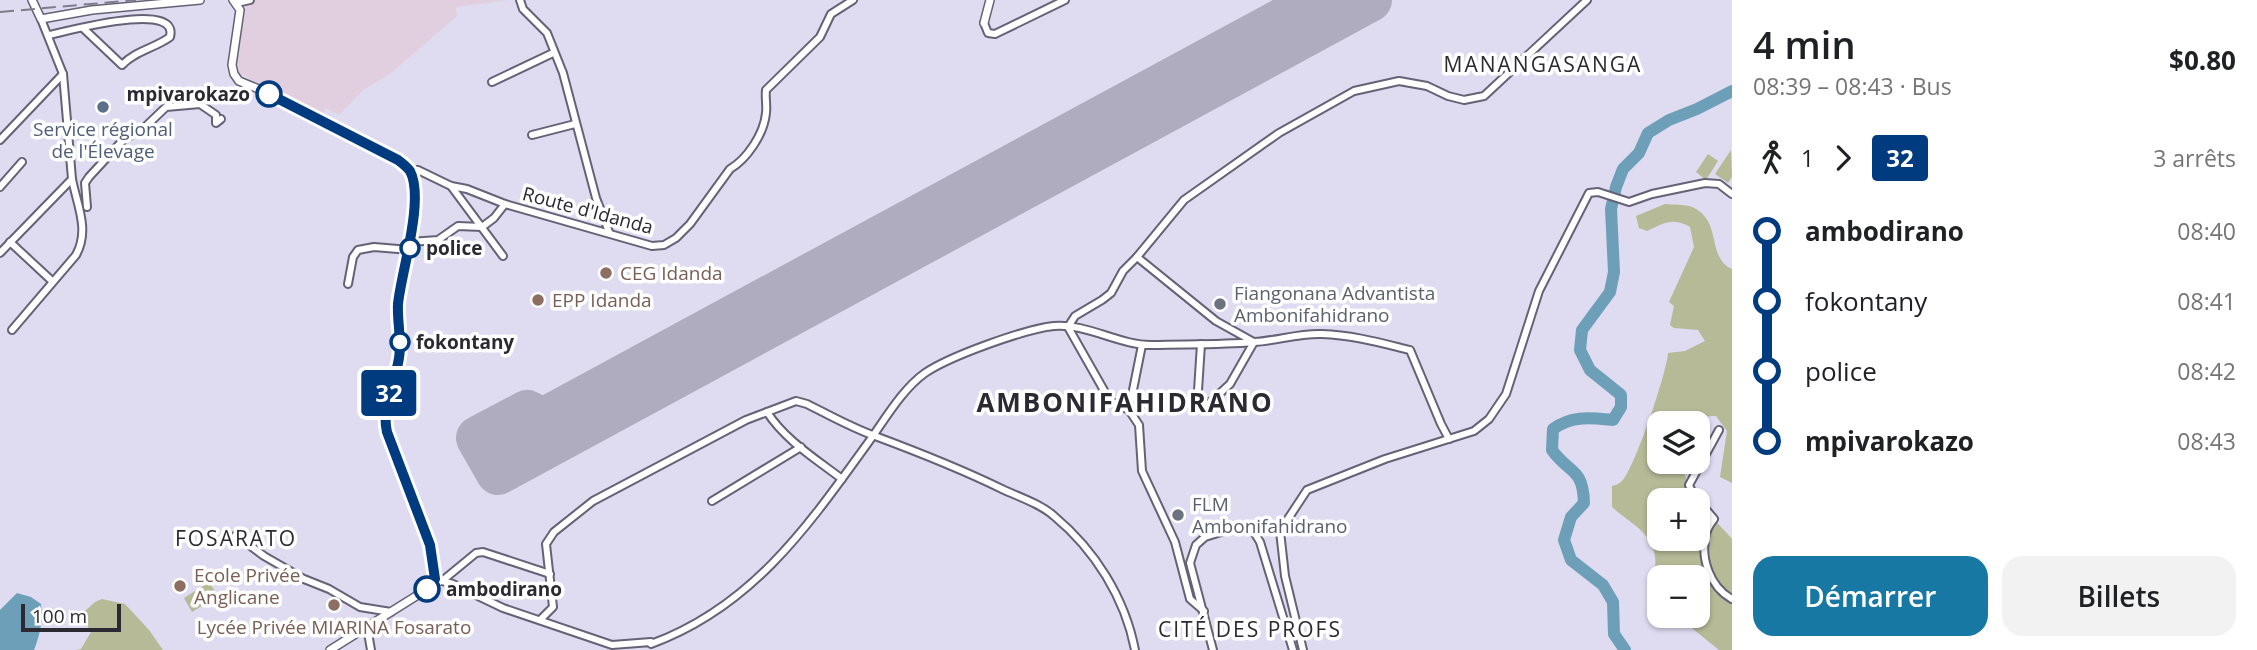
<!DOCTYPE html>
<html lang="fr">
<meta charset="utf-8">
<style>
:root{--surface:#fff;--page:#f2f2f2;--text:#202124;--muted:#757577;--accent:#1778a4}
body{margin:0;font-family:"Open Sans",sans-serif;background:var(--page);color:var(--text);height:100vh;display:flex;flex-direction:column;font-size:26px;white-space:nowrap}
*{box-sizing:border-box;margin:0}
p{font-size:23px;color:var(--muted)}
.icon{flex:none;width:38px;height:38px;fill:none;stroke:currentColor;stroke-width:2;stroke-linecap:round;stroke-linejoin:round}
.map{position:relative;flex:1;overflow:hidden}
.sheet{display:flex;flex-direction:column;background:var(--surface);width:525px}
.sheet>*{flex:none}
.badge{padding:0 14px;border-radius:5px;font-size:24px;line-height:46px}
.fabs{position:absolute;left:1647px;top:411px;display:grid;gap:14px}
.fabs a{display:grid;place-items:center;width:63px;height:63px;border-radius:14px;background:var(--surface);box-shadow:0 2px 5px #0004;font-size:35px}
.scale{position:absolute;left:21px;bottom:18px;width:100px;box-sizing:border-box;padding-left:7px;border:4px solid #2b2a32;border-top:0;font-size:19px;line-height:24px;white-space:nowrap;color:#2b2a32;-webkit-text-stroke:5px #fff;paint-order:stroke}
.map>.badge{position:absolute;translate:-50% -50%;box-shadow:0 0 0 4px #fff}
.legs{display:flex;align-items:center;gap:10px;height:77px;padding:0 21px;font-size:23px}
.legs p{margin-inline-start:auto}
.summary{display:flex;align-items:center;justify-content:space-between;height:119px;padding:0 21px}
h1{font-size:38px;font-weight:600;line-height:52px}
.button{display:flex;gap:14px;margin-top:auto;padding:14px 21px}
.button a{flex:1;height:80px;border-radius:21px;background:var(--accent);color:#fff;font-size:28px;font-weight:600;line-height:80px;text-align:center}
.button a+a{background:var(--page);color:var(--text)}
ul{padding:0 21px;list-style:none}
li{display:flex;align-items:center;gap:24px;height:70px;font-size:26px}
li i{display:grid;place-items:center;width:10px;height:100%;margin:0 9px;background:currentColor}
li i::after{content:'';width:18px;height:18px;margin:-9px;border:5px solid;border-radius:50%;background:var(--surface)}
li p{margin-inline-start:auto}
li:first-child i{background:linear-gradient(#0000 50%,currentColor 0)}
li:last-child i{background:linear-gradient(currentColor 50%,#0000 0)}
main{display:flex;flex:1;min-height:0}
.map>svg:first-child{display:block}
</style>
<main>
<div class="map">
<svg width="1732" height="650" viewBox="0 0 1732 650">
<rect width="100%" height="100%" fill="#dfdbf1"/>
<path fill="#e1cede" d="M246,0h262l-52,7 1,9 -66,57 -28,17 -24,25 -13,-7 -4,7 -86,-43z"/>
<g fill="#b6ba97" fill-rule="evenodd">
<path d="M1731,150l1,27 -4,6 -13,-9z"/>
<path d="M1708,154l10,7 -12,19 -10,-8z"/>
<path d="M1665,204c8,1 20,0 27,3 31,13 14,51 40,62v214l-12,-6 7,-46 -11,-15 -21,1 -4,6 -32,1v38h23c3,31 31,55 50,77v111h-13l-42,-34h21v-38h-39v25l-5,-3c-4,-17 3,-29 1,-44 -3,-24 -28,-35 -43,-49v-21c4,-1 7,-2 10,-5 12,-11 45,-109 46,-128l17,-2 20,-10 -7,-11 -24,-2 -4,-3 4,-19 -5,-4 25,-55 -4,-20c-17,-10 -26,-4 -43,4l-8,-3 -3,-12zM1659,500h39v39h-39z"/>
<path d="M209,582l9,14 -26,16 -8,-14z"/>
<path d="M102,599l23,5 24,26 14,20h-88l6,-1 10,-17 -7,-12v-8l11,-10z"/>
</g>
<path fill="#6e9fb9" d="M17,593l14,4 10,7c2,18 -1,30 -7,46h-34v-40z"/>
<g fill="none" stroke-linecap="round" stroke-linejoin="round">
<path stroke="#6e9fb9" stroke-width="12" d="M1625,650l-11,-16 -1,-32 -10,-17 -32,-25 -7,-20 7,-23 13,-14c-1,-36 -15,-29 -32,-53l1,-21c19,-14 38,-11 60,-9l8,-13v-12l-31,-25 -10,-20 2,-20 28,-38 4,-20 -3,-63 5,-22 7,-18 16,-16 9,-20 21,-13 28,-11 35,-18"/>
<path stroke="#aeacbe" stroke-width="44" d="M1319,0l-776,420 -16,-8 -49,26 20,35 872,-473"/>
<defs>
<g id="minor">
<path d="M520,0l3,9 24,24 16,40 33,125 13,34"/>
<path d="M237,3l13,-3"/>
<path d="M984,23l4,10 7,1 70,-34"/>
<path d="M49,35c19,-4 131,-35 121,2 -15,11 -35,14 -48,28l-39,-37"/>
<path d="M492,82l61,-29"/>
<path d="M532,135l43,-11"/>
<path d="M0,140l63,-66"/>
<path d="M409,170h9l33,16 16,3 38,15 147,42 12,-1 12,-7 14,-14 40,-55c17,-10 34,-35 36,-56 1,-8 -1,-15 0,-23l54,-53 11,-23 22,-14"/>
<path d="M451,186l52,70"/>
<path d="M0,187l22,-25"/>
<path d="M87,207l-2,-24 4,-6 35,-38 20,-11 22,-21 34,-3 16,11v8l5,-4"/>
<path d="M10,242l42,39"/>
<path d="M410,242l28,-2 20,-14 24,1 12,-9 11,-14"/>
<path d="M0,253l72,-74 -9,-105 -22,-55"/>
<path d="M1137,257l79,64 36,20"/>
<path d="M348,284l5,-27 5,-7 16,-3 36,3"/>
<path d="M1068,327l7,-11 27,-16 9,-7 12,-22 14,-14 47,-57 95,-67 75,-42 45,-10 28,5 21,10 16,4 20,-4 103,-96"/>
<path d="M1068,327l42,74 19,9 10,15 3,46 33,71 15,57 14,12"/>
<path d="M12,330l64,-75c14,-25 1,-50 -4,-76"/>
<path d="M1197,406l4,-62"/>
<path d="M1129,410l22,-9 55,5 24,-22 24,-42"/>
<path d="M1129,410l13,-65"/>
<path d="M767,412c18,28 49,47 75,67"/>
<path d="M1719,430l-30,55 4,9 21,25c-3,4 -7,10 -8,15 -6,24 4,53 26,65"/>
<path d="M712,501l89,-54"/>
<path d="M236,535l28,21 40,23 25,10 31,18 31,5"/>
<path d="M435,579l18,5 50,24 109,37 39,-3v2c99,-36 155,-115 214,-197 18,-24 36,-57 60,-74 25,-17 100,-44 129,-47 33,-3 66,20 99,19 33,-1 67,0 101,-3 22,-1 45,-9 68,-8 31,1 59,9 88,16l31,74 8,15"/>
<path d="M442,581l34,-28 7,-1 67,22"/>
<path d="M540,620l13,-13 -7,-63 8,-12 39,-31 153,-81 50,-19 11,3c22,11 45,24 68,32 43,16 86,33 127,53 17,8 39,15 52,27 41,34 71,82 81,134"/>
<path d="M367,627l4,23"/>
<path d="M1213,650l-23,-87 6,-18 9,-8 36,-11 11,3 8,13 33,108"/>
<path d="M1303,650l-18,-74 -5,-45 27,-41 78,-31 89,-28 15,-12 17,-25 33,-103 50,-98 9,-1 31,10 23,-8 53,-11 14,1 13,10"/>
</g>
<g id="tertiary">
<path d="M32,0l9,19 51,-9 108,-10"/>
<path d="M233,0l7,10 -8,55 2,9 5,7 44,18 115,61c4,3 9,7 12,11 15,27 -9,102 -12,133 -1,18 4,36 1,54 -4,26 -18,47 -12,74l43,113 5,34 -6,9 -99,62"/>
<path d="M984,23l6,-23"/>
</g>
</defs>
<use href="#minor" stroke="#656275" stroke-width="10"/>
<use href="#tertiary" stroke="#656275" stroke-width="10"/>
<use href="#minor" stroke="#fff" stroke-width="6"/>
<use href="#tertiary" stroke="#fff" stroke-width="7"/>
<path stroke="#7e7c8a" stroke-width="2" stroke-dasharray="14 7" stroke-linecap="butt" d="M0,12l136,-12"/>
</g>
<g fill="none" stroke-linecap="round" stroke-linejoin="round">
<defs>
<path id="line-1" d="M269,94l129,66c4,3 9,7 12,11 15,28 -9,102 -12,133 -1,18 4,36 1,54 -4,26 -18,47 -12,74l43,113 5,34 -8,10"/>
</defs>
<use href="#line-1" stroke="#fff" stroke-width="16"/>
<use href="#line-1" stroke="#003b80" stroke-width="10"/>
</g>
<g fill="#fff" stroke="#003b80" stroke-width="3.5">
<circle cx="269" cy="94" r="12"/>
<circle cx="410" cy="248" r="9"/>
<circle cx="400" cy="342" r="9"/>
<circle cx="427" cy="589" r="12"/>
</g>
<circle fill="#5c6f8a" stroke="#fff" stroke-width="2.5" cx="103" cy="107" r="7"/>
<g fill="#8d6e63" stroke="#fff" stroke-width="2.5">
<circle cx="606" cy="273" r="7"/>
<circle cx="538" cy="300" r="7"/>
<circle cx="180" cy="586" r="7"/>
<circle cx="334" cy="605" r="7"/>
</g>
<g fill="#6b7280" stroke="#fff" stroke-width="2.5">
<circle cx="1220" cy="304" r="7"/>
<circle cx="1178" cy="515" r="7"/>
</g>
<g text-anchor="middle" dominant-baseline="central" stroke-width="7" stroke-linejoin="round" paint-order="stroke">
<g font-size="19" font-weight="bold" fill="#2b2a32" stroke="#fff" text-anchor="start">
<text x="250" y="94" text-anchor="end">mpivarokazo</text>
<text x="426" y="248">police</text>
<text x="416" y="342">fokontany</text>
<text x="446" y="589">ambodirano</text>
</g>
<g font-size="19" fill="#4e5e75" stroke="#fff">
<text x="103" y="129">Service régional<tspan x="103" dy="22">de l'Élevage</tspan></text>
</g>
<g font-size="19" fill="#2b2a32" stroke="#fff">
<text transform="translate(588 210) rotate(15)">Route d'Idanda</text>
</g>
<g font-size="19" fill="#785e54" stroke="#fff" text-anchor="start">
<text x="620" y="273">CEG Idanda</text>
<text x="552" y="300">EPP Idanda</text>
<text x="194" y="575">Ecole Privée<tspan x="194" dy="22">Anglicane</tspan></text>
<text x="334" y="627" text-anchor="middle">Lycée Privée MIARINA Fosarato</text>
</g>
<g font-size="19" fill="#5b616d" stroke="#fff" text-anchor="start">
<text x="1234" y="293">Fiangonana Advantista<tspan x="1234" dy="22">Ambonifahidrano</tspan></text>
<text x="1192" y="504">FLM<tspan x="1192" dy="22">Ambonifahidrano</tspan></text>
</g>
<g font-size="21" letter-spacing="2" fill="#2b2a32" stroke="#fff">
<text x="1543" y="64">MANANGASANGA</text>
<text x="236" y="538">FOSARATO</text>
<text x="1250" y="629">CITÉ DES PROFS</text>
</g>
<g font-size="26" font-weight="bold" letter-spacing="2" fill="#2b2a32" stroke="#fff">
<text x="1125" y="402">AMBONIFAHIDRANO</text>
</g>
</g>
</svg>
<div class="fabs">
<a><svg class="icon" aria-label="layers" viewBox="0 0 24 24"><path d="M12 4l9 5-9 5-9-5zM3 14l9 5 9-5"/></svg></a>
<a>+</a>
<a>−</a>
</div>
<div class="scale">100 m</div>
<b class="badge" style="left:389px;top:393px;background:#003b80;color:#fff">32</b>
</div>
<section class="sheet">
<div class="summary"><div><h1>4 min</h1><p>08:39 – 08:43 · Bus</p></div><b>$0.80</b></div>
<div class="legs"><svg class="icon" aria-label="walk" viewBox="0 0 24 24"><circle cx="13" cy="4" r="2"/><path d="M13 8l-2 6 4 7M11 14l-3 7M7 12l3-4h3l4 4"/></svg>1<svg class="icon" aria-label="forward" viewBox="0 0 24 24"><path d="M9 5l7 7-7 7"/></svg><b class="badge" style="background:#003b80;color:#fff">32</b><p>3 arrêts</p></div>
<ul>
<li><i style="color:#003b80"></i><b>ambodirano</b><p>08:40</p></li>
<li><i style="color:#003b80"></i><span>fokontany</span><p>08:41</p></li>
<li><i style="color:#003b80"></i><span>police</span><p>08:42</p></li>
<li><i style="color:#003b80"></i><b>mpivarokazo</b><p>08:43</p></li>
</ul>
<div class="button"><a>Démarrer</a><a>Billets</a></div>
</section>
</main>
